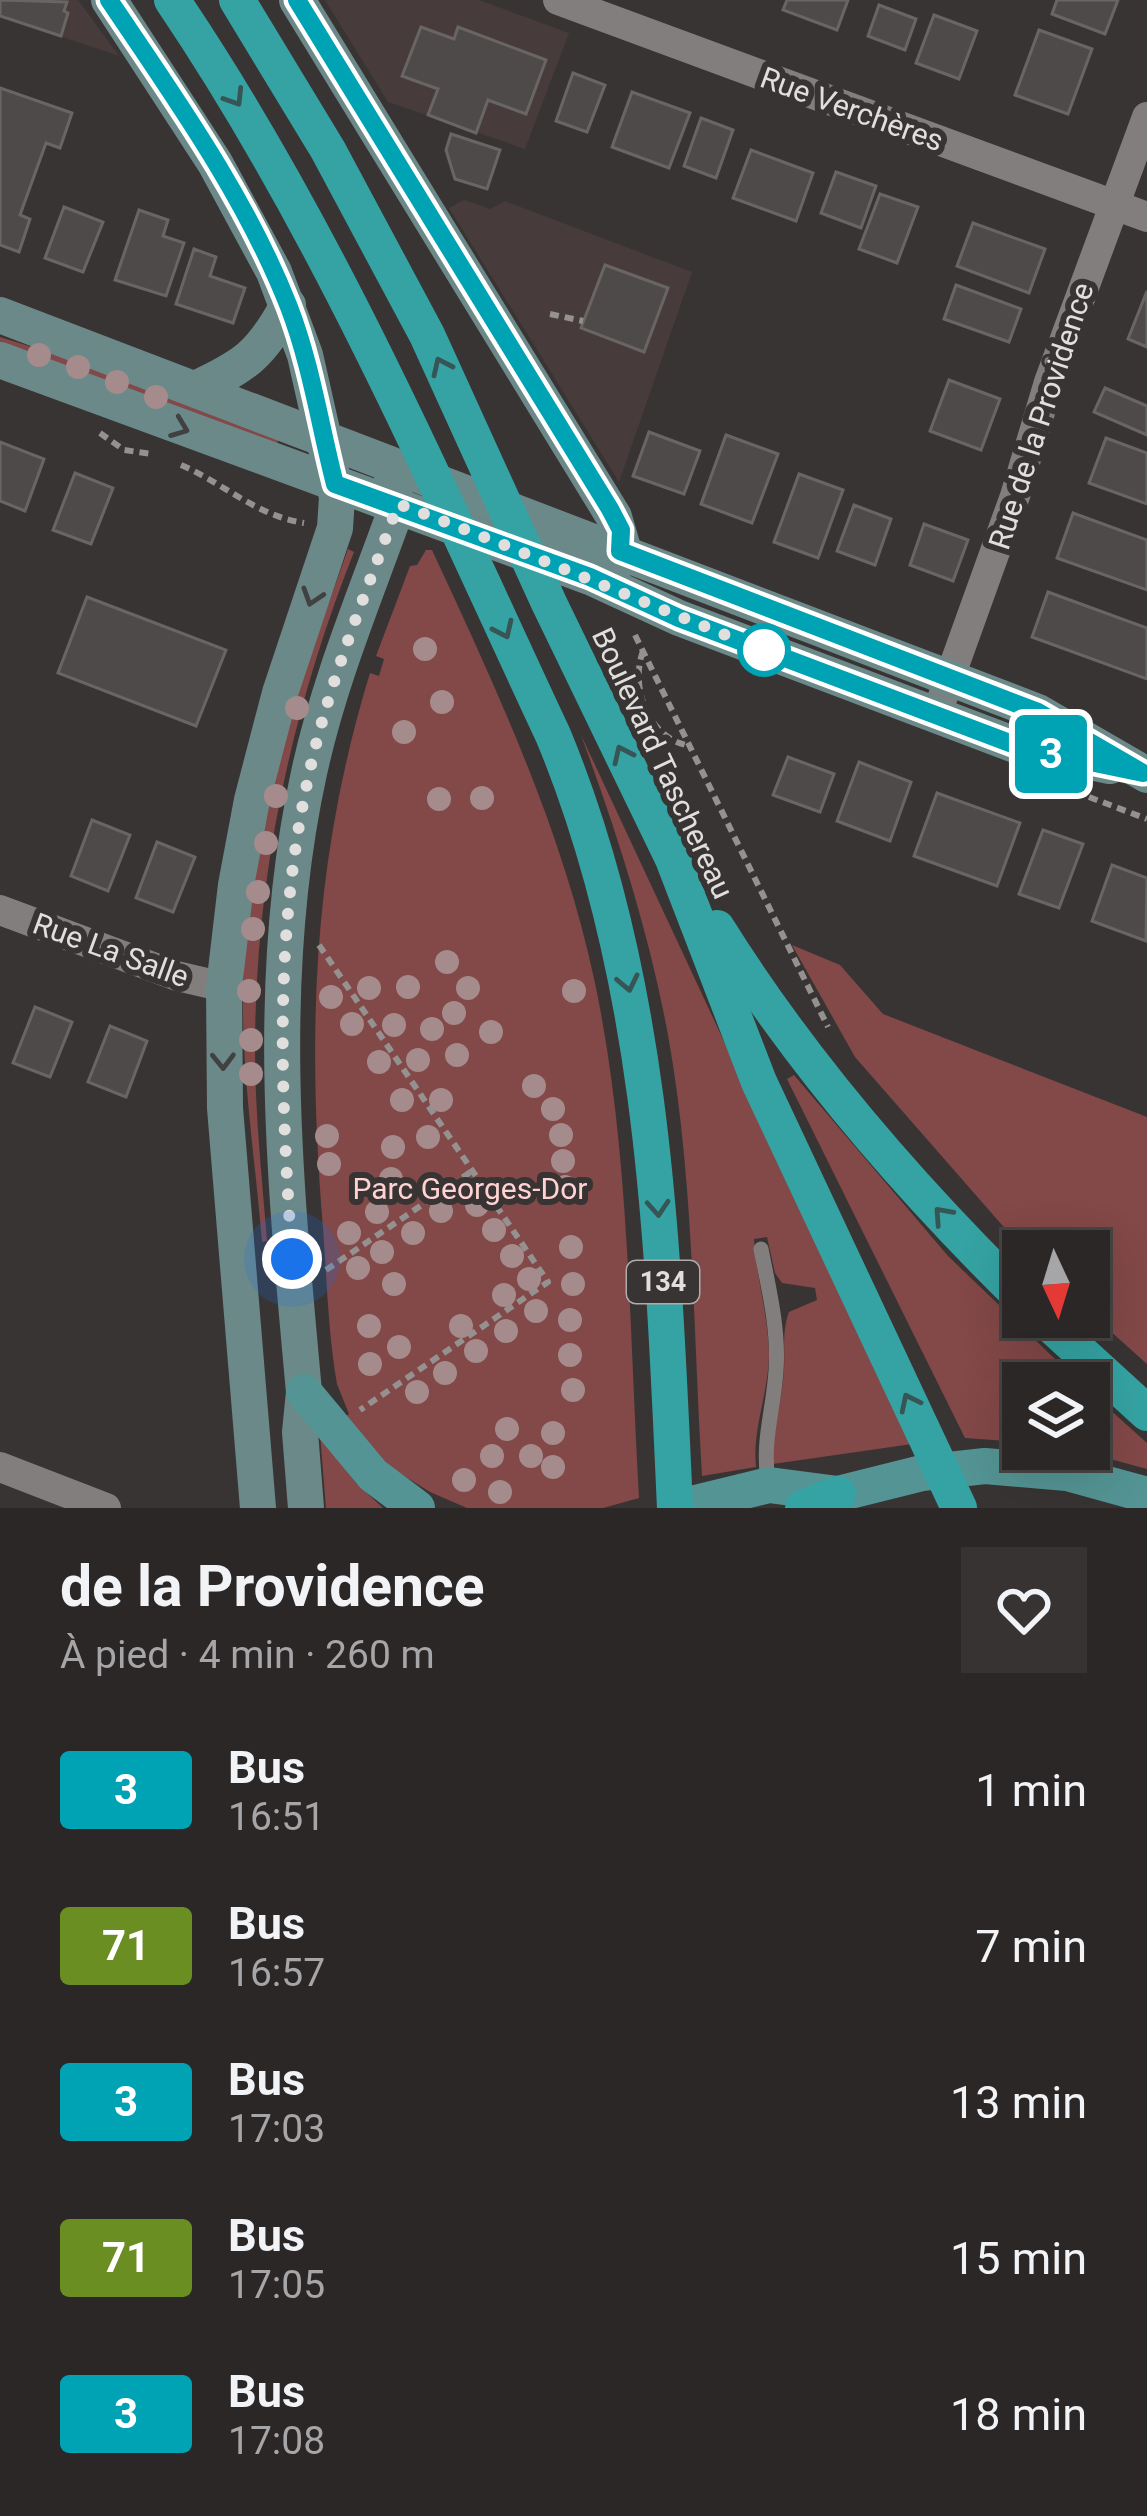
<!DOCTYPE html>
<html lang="fr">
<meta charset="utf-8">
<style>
:root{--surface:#2b2727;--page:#373333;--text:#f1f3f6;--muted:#a6a5a7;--line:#474444}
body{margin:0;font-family:Roboto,sans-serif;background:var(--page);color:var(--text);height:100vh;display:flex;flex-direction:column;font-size:45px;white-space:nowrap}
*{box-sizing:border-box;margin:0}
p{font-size:39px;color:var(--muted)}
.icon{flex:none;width:66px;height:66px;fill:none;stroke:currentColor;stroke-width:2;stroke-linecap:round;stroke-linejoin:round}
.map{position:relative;height:1508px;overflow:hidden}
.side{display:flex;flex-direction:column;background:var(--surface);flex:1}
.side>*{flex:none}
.badge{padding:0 24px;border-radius:9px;font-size:42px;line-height:78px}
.needle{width:78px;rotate:176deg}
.controls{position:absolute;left:1002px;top:1230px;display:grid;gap:24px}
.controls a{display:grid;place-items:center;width:108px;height:108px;border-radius:0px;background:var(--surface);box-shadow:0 12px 48px #0002,0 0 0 3px var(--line);font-size:60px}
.you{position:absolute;width:60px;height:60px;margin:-30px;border:9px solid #fff;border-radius:50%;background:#1a73e8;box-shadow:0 0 0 18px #1a73e833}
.map>.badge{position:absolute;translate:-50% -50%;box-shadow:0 0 0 6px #fff}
.round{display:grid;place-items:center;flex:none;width:126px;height:126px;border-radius:0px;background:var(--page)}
.headline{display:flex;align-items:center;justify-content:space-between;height:204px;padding:0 60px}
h1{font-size:57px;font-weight:700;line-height:90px}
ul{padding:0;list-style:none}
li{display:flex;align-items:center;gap:36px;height:156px;padding:0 60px}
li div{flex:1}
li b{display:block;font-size:45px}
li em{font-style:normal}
li .badge{min-width:132px;font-weight:700;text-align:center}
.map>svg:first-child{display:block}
</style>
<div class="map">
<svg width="1147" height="1508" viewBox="0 0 1147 1508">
<rect width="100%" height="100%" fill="#393434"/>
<g fill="#473b3b">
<path d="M0,0h78l41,56 -119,-40z"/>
<path d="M325,0h154l90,33 -44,116 -137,-47z"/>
<path d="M464,200l26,9 15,-8 187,71 -73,210 -170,-274z"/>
</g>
<g fill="#834848">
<path d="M0,337l77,24 203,76 -6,13 -274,-104z"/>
<path d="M348,549l6,3c-63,159 -99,326 -99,498 0,64 7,127 12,191l-5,1c-7,-85 -21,-172 -19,-257 3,-150 55,-296 105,-436z"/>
<path d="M426,550h6c65,140 131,281 163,433 35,167 34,344 44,515l-36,10h-136l-37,-16 -42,-26 -44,-48 5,-4 -12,-30c-9,-51 -10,-104 -14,-156 -16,-196 -11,-365 47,-555l9,3 5,-17 -8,-3 34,-90 7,-1z"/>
<path d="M581,735l331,709 -139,20c-1,-33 9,-62 11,-95 1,-20 -2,-38 5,-57l28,-12 -2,-12 -33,-5 -7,-10 -8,-36 -13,2c2,37 14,75 15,114 0,40 -17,75 -13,114l-54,9c-9,-146 -8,-297 -34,-441 -19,-103 -51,-202 -87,-300z"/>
<path d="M792,945l48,20 43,49 264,103v247l-58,-52v-61h-63l-10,-10 -161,-184z"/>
<path d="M794,1075l154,181 132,127h-57v59l-58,-4 -178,-359z"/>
<path d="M1089,1391l58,52v26l-74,-20h16z"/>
<path d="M320,1434l36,49 27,25h-57z"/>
</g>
<g fill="#4f4a4a" stroke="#6a6565" stroke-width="3">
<path d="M0,0l67,2 -3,9 4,2 -7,23 -61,-20z"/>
<path d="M787,0h61l-11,30 -54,-20z"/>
<path d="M1057,0h61l-13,34 -53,-20z"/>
<path d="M879,5l37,14 -11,31 -37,-14z"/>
<path d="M934,15l43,16 -18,48 -43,-16z"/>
<path d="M421,27l33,12 4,-12 88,33 -20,54 -38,-14 -12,33 -48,-18 10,-26 -36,-13z"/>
<path d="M1039,30l53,19 -24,65 -53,-19z"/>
<path d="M573,73l32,12 -18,47 -31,-11z"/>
<path d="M0,88l72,25 -12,35 -14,-5 -26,72 10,4 -11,33 -19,-7z"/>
<path d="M632,92l58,21 -21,55 -57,-21z"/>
<path d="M701,118l32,12 -17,48 -32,-12z"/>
<path d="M451,134l49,16 -13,39 -32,-10 -9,-29z"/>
<path d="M751,150l62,23 -17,48 -63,-23z"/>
<path d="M836,172l40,14 -15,42 -40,-15z"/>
<path d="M880,194l38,13 -21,56 -38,-14z"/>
<path d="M64,207l39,15 -20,50 -38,-14z"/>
<path d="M139,210l29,10 -5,16 21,7 -18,53 -51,-16z"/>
<path d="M973,223l72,26 -16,44 -72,-27z"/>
<path d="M194,249l22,8 -6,19 35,12 -12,35 -57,-19z"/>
<path d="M605,265l63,23 -24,64 -63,-24z"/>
<path d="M956,285l65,24 -12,33 -65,-23z"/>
<path d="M1147,291v56l-19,-8z"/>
<path d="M949,380l51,19 -19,51 -51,-19z"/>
<path d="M1105,388l42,18v29l-53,-23z"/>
<path d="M649,432l51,19 -16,43 -51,-18z"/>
<path d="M726,435l52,19 -26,69 -51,-19z"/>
<path d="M1106,438l41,15v51l-58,-21z"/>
<path d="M0,442l44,17 -19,52 -25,-10z"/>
<path d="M75,473l38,15 -22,56 -38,-14z"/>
<path d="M799,474l44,16 -25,68 -44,-16z"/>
<path d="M854,505l37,14 -16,46 -38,-14z"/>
<path d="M1073,513l74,27v50l-90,-32z"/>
<path d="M924,524l44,16 -15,41 -43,-16z"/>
<path d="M1048,592l99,36v51l-115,-42z"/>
<path d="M87,597l139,53 -30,76 -138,-53z"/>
<path d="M788,757l46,17 -14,38 -47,-17z"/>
<path d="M859,762l52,20 -21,59 -53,-20z"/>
<path d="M937,793l83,30 -23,63 -83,-30z"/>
<path d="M92,820l38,15 -22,56 -37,-15z"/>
<path d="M1043,830l40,14 -24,64 -40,-14z"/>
<path d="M157,842l38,15 -22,55 -37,-14z"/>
<path d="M1112,865l35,13 -1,63 -54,-20z"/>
<path d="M35,1007l37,15 -22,55 -37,-14z"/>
<path d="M110,1026l37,15 -21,56 -38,-15z"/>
</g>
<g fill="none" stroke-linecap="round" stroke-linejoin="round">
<g stroke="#949190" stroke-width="6" stroke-dasharray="9 6" stroke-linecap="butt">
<path d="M550,314l33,7"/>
<path d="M100,433l24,17 28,4"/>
<path d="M181,465c44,19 74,50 123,58"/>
<path d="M635,635l193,392"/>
<path d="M643,651c-13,34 4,85 43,94"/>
<path d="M1089,797l58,22"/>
<path d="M319,945l229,337 -188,128"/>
<path d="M326,1270l146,-99"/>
</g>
<path stroke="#837e7e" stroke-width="15" d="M761,1249c8,41 18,81 15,122 -3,43 -14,68 -8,112"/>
<g stroke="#837e7e" stroke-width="30">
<path d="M558,0l589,217"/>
<path d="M942,699l73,-203 34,-114 98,-265"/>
<path d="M0,910l177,66 47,11"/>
<path d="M0,1467l106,41"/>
</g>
<g stroke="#6c8989" stroke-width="36">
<path d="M109,0l106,163 59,109 31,83 32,142 -2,31 -55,165 -28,107 -16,85 -12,102 1,121 33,400"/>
<path d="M297,0l317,517 8,28 -9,25"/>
<path d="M0,315l1038,397 109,63"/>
<path d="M0,360l590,217 89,41 344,130 87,18"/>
<path d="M195,389c50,-23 66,-34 93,-84"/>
<path d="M306,1508l-6,-76 4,-40c-19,-208 -40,-414 5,-619 20,-93 57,-179 89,-269l-8,-18"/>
</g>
<g stroke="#549494" stroke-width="36">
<path d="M304,1392l69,83 44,33"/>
<path d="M675,1508l94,-23 69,9 84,-21 63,-7 82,7 80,22"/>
</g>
<g stroke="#35a3a3" stroke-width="36">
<path d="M172,0c155,229 264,485 381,735 102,245 110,511 122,773"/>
<path d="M237,0l91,150 99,185 122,268 124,256 86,223 200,426"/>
<path d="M717,928c85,136 192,259 306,371"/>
<path d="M1042,1317l105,96"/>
<path d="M803,1508l35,-14"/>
</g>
</g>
<g fill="#a58b8b">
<circle cx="39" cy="355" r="12"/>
<circle cx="78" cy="367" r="12"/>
<circle cx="117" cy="382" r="12"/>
<circle cx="156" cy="397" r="12"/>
<circle cx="425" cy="649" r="12"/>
<circle cx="442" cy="702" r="12"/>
<circle cx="297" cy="708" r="12"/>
<circle cx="404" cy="732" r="12"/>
<circle cx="276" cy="796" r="12"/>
<circle cx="482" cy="798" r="12"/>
<circle cx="439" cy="799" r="12"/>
<circle cx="266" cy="843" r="12"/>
<circle cx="258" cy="892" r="12"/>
<circle cx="253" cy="929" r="12"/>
<circle cx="447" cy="962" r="12"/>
<circle cx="408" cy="987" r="12"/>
<circle cx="369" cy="988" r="12"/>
<circle cx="468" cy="988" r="12"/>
<circle cx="249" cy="991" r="12"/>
<circle cx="574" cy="991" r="12"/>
<circle cx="331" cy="997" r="12"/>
<circle cx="454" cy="1013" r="12"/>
<circle cx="352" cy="1024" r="12"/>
<circle cx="394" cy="1025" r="12"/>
<circle cx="432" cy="1029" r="12"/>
<circle cx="491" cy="1032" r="12"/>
<circle cx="251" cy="1040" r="12"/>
<circle cx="457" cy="1055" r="12"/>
<circle cx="418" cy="1060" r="12"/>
<circle cx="379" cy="1062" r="12"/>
<circle cx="251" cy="1074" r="12"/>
<circle cx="534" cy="1086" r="12"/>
<circle cx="402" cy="1100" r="12"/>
<circle cx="441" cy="1100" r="12"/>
<circle cx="553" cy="1109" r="12"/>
<circle cx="561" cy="1135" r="12"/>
<circle cx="327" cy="1136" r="12"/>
<circle cx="428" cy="1137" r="12"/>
<circle cx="393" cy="1147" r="12"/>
<circle cx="563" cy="1161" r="12"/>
<circle cx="329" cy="1164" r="12"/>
<circle cx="391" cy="1179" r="12"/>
<circle cx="565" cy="1187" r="12"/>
<circle cx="477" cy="1205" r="12"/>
<circle cx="441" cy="1211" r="12"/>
<circle cx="377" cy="1212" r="12"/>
<circle cx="494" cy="1230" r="12"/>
<circle cx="349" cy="1233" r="12"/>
<circle cx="413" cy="1233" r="12"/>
<circle cx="571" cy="1247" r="12"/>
<circle cx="382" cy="1252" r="12"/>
<circle cx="512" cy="1256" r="12"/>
<circle cx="358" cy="1268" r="12"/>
<circle cx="529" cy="1279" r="12"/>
<circle cx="394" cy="1284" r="12"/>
<circle cx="573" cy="1284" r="12"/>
<circle cx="504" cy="1295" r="12"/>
<circle cx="536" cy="1311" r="12"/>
<circle cx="570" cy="1320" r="12"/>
<circle cx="369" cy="1326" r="12"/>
<circle cx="461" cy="1326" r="12"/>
<circle cx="506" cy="1331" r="12"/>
<circle cx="399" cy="1347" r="12"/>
<circle cx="476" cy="1351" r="12"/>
<circle cx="570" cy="1355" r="12"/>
<circle cx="370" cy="1364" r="12"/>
<circle cx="445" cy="1373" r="12"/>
<circle cx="573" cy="1390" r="12"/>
<circle cx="417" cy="1392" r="12"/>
<circle cx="507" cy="1429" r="12"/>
<circle cx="553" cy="1433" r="12"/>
<circle cx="492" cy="1456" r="12"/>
<circle cx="531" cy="1456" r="12"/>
<circle cx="553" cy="1467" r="12"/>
<circle cx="464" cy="1480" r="12"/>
<circle cx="500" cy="1492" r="12"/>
</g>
<defs><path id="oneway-chevron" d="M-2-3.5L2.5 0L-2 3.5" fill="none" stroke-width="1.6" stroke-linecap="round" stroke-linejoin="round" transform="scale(3)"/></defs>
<g stroke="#385555">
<use href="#oneway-chevron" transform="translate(235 98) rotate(58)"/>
<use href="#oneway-chevron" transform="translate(441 366) rotate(-115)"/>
<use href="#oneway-chevron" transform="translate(504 630) rotate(65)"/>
<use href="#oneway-chevron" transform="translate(622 754) rotate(-115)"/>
<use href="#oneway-chevron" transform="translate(628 983) rotate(78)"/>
<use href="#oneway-chevron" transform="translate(658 1208) rotate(86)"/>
<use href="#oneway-chevron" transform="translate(942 1215) rotate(-132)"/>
<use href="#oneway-chevron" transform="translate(909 1402) rotate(-116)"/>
</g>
<g stroke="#414141">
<use href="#oneway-chevron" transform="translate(180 428) rotate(21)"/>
<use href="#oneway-chevron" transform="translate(312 597) rotate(108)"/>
<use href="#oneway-chevron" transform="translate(223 1061) rotate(89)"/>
</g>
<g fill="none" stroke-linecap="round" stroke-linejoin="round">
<defs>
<path id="line" d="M109,0c66,98 137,197 180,307 22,57 31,119 46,177l255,93 89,41 344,130 120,25 -105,-61 -418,-161 1,-21 -11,-21 -313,-509"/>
</defs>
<use href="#line" stroke="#fff" stroke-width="27"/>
<use href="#line" stroke="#00a3b4" stroke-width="18"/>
<path stroke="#e1dfde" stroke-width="12" stroke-dasharray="0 21.6" d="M292,1259c-11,-167 -19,-320 17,-485 20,-93 57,-180 89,-270 124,46 243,98 366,146"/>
</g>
<circle fill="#fff" stroke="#00a3b4" stroke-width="6" cx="764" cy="650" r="24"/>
<g text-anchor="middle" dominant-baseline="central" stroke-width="12" stroke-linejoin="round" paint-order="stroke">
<rect fill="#393434" stroke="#afacab" stroke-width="3" x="627" y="1261" width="72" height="42" rx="9"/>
<g font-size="27" font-weight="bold" fill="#e1dfde">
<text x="663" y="1282">134</text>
</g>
<g font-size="30" fill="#e1dfde" stroke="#393434">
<text transform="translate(852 109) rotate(20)">Rue Verchères</text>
<text transform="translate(1041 416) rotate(-72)">Rue de la Providence</text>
<text transform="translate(663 763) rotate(65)">Boulevard Taschereau</text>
<text transform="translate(111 950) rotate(20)">Rue La Salle</text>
</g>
<g font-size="30" fill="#fed3d2" stroke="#393434">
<text x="470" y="1188">Parc Georges-Dor</text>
</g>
</g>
</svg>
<div class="controls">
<a><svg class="needle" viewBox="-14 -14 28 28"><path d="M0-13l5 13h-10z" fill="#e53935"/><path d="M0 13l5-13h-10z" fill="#a6a5a7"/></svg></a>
<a><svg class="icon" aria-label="layers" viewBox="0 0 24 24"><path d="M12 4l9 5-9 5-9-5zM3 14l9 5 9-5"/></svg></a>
</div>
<div class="you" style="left:292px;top:1259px"></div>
<b class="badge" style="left:1051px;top:754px;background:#00a3b4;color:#fff">3</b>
</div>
<section class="side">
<div class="headline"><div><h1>de la Providence</h1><p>À pied · 4 min · 260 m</p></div><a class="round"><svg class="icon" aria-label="heart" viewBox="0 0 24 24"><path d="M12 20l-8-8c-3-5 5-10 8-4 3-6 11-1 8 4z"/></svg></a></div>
<ul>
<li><span class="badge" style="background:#00a3b4;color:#fff">3</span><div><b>Bus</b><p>16:51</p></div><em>1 min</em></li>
<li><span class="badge" style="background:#6b8e23;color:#fff">71</span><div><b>Bus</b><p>16:57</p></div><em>7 min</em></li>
<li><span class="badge" style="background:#00a3b4;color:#fff">3</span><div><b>Bus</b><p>17:03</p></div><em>13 min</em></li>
<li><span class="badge" style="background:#6b8e23;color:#fff">71</span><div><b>Bus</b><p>17:05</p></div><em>15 min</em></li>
<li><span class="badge" style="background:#00a3b4;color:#fff">3</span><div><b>Bus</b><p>17:08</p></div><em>18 min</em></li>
</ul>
</section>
